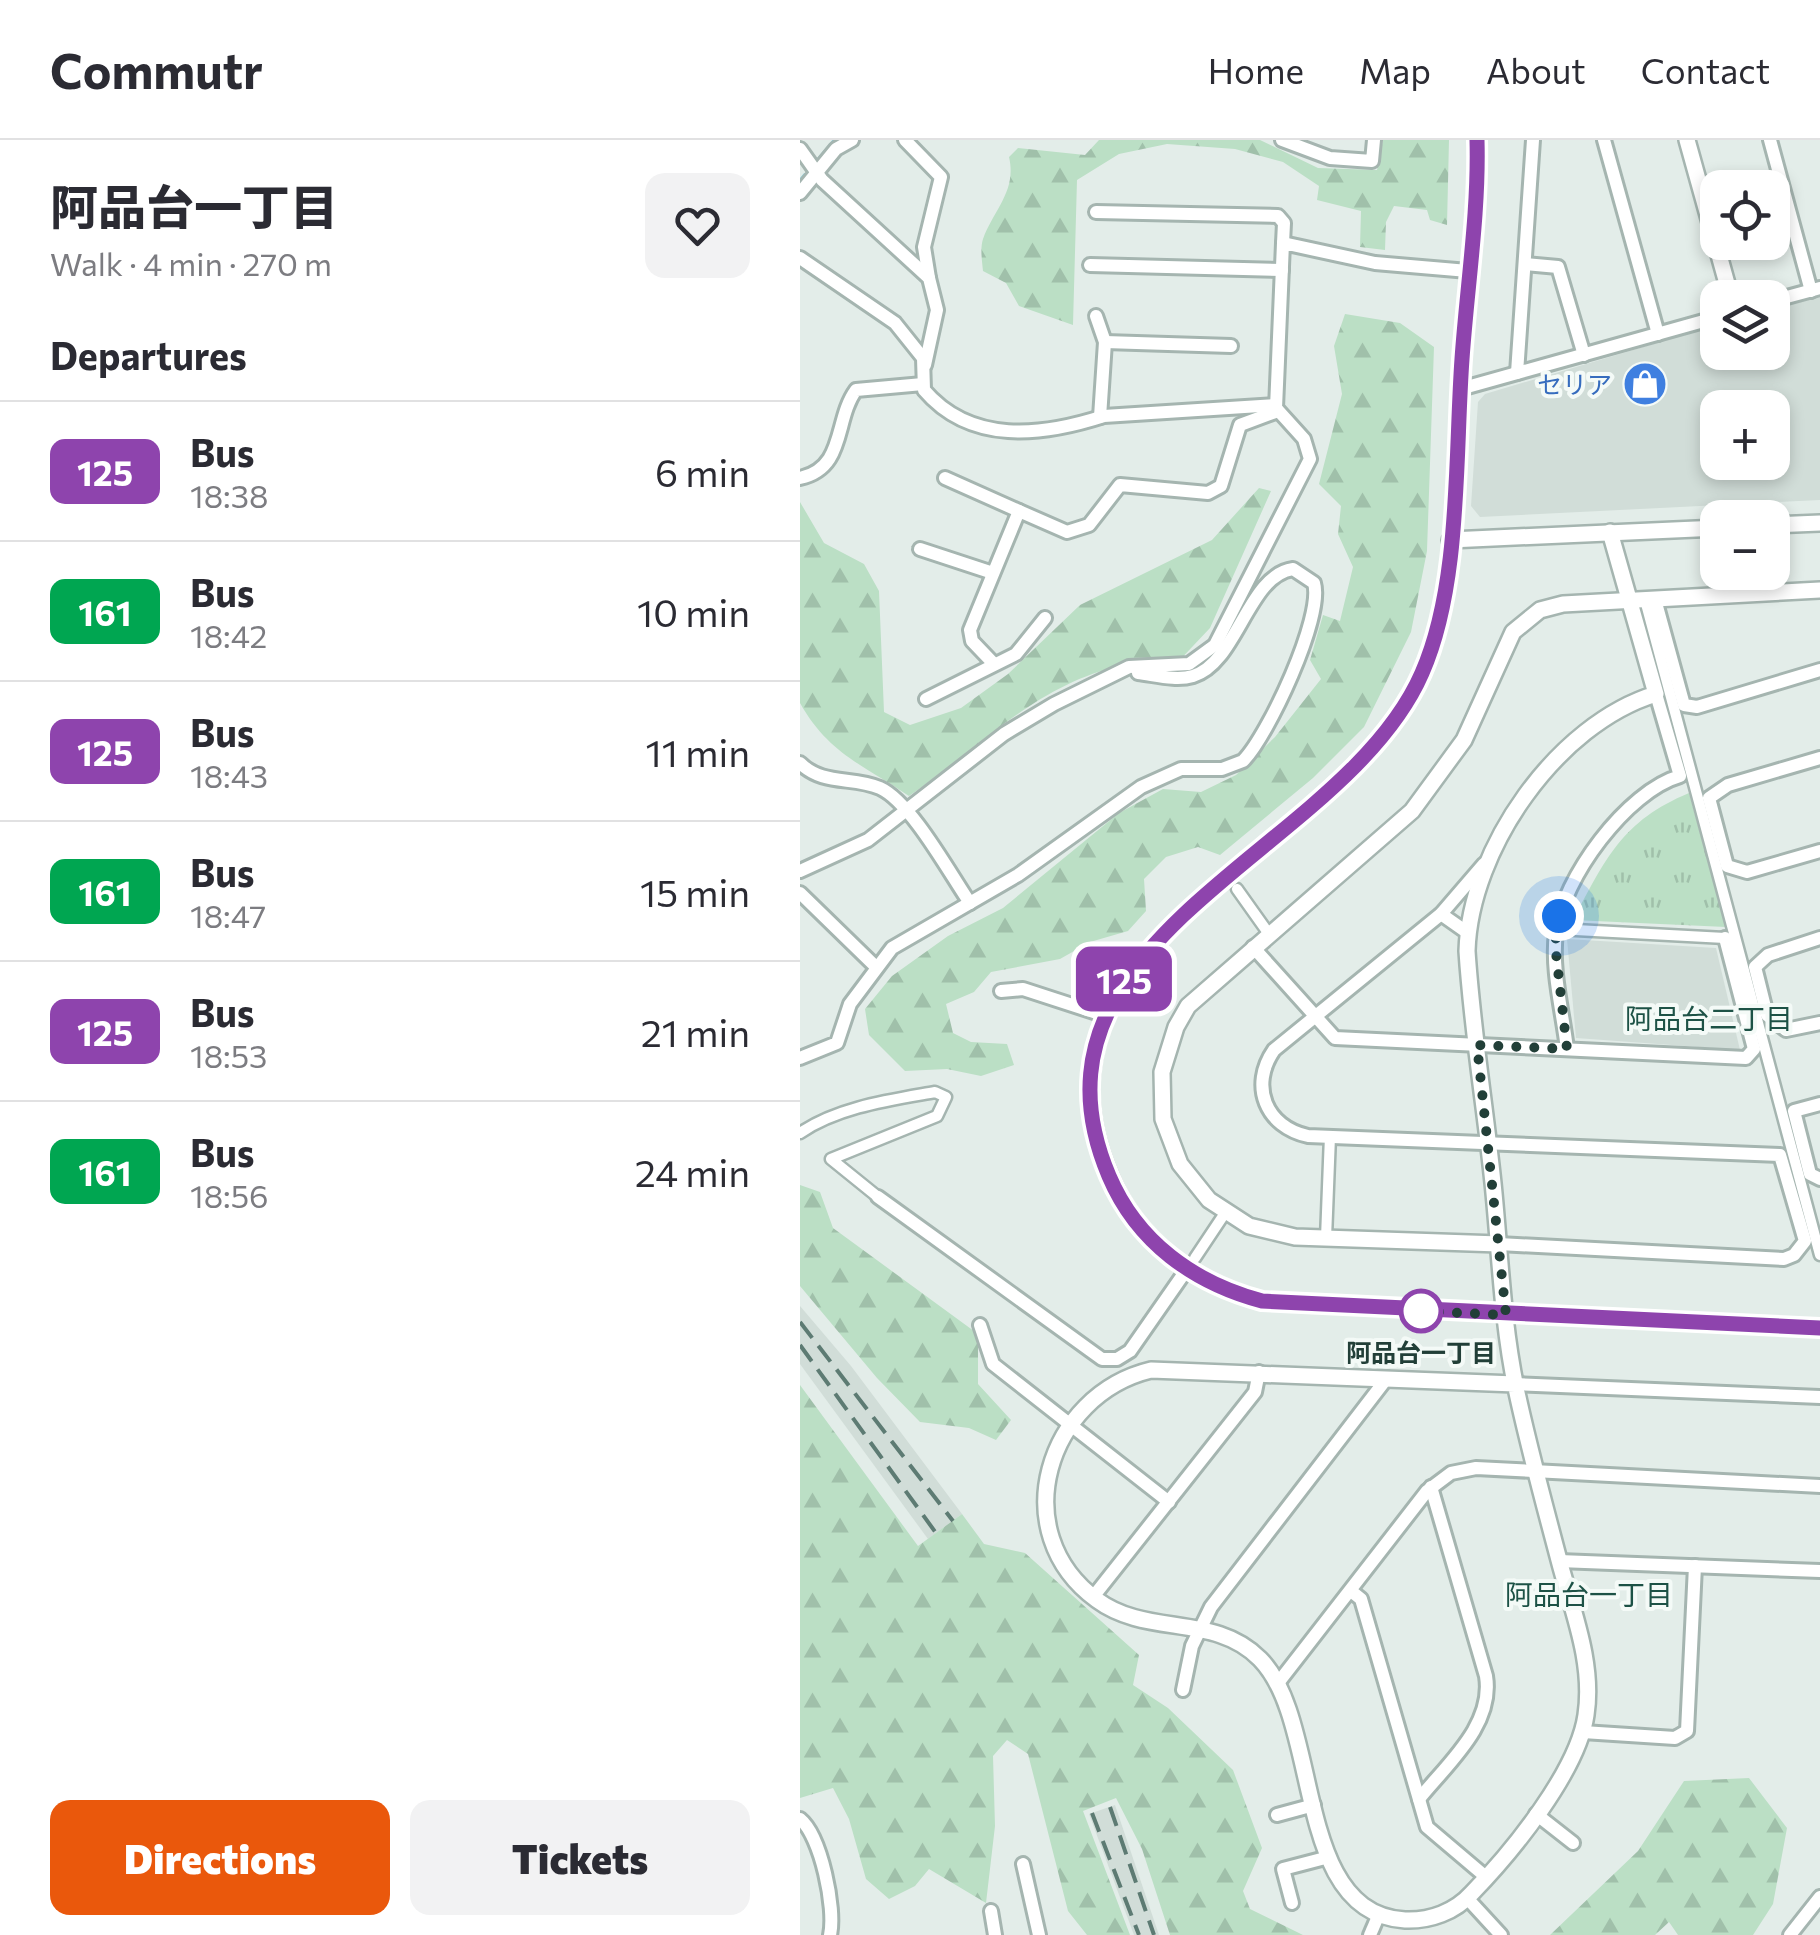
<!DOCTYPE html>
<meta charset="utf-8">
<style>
:root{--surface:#fff;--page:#f2f2f3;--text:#2b2b33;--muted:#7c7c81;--line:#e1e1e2;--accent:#ea580c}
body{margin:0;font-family:Commissioner,"Noto Sans JP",sans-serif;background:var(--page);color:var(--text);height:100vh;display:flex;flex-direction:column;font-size:38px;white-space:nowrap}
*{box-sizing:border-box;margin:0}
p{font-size:32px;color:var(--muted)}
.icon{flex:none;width:55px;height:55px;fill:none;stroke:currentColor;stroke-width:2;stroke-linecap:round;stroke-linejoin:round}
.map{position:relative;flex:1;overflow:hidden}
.details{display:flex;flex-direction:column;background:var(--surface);width:800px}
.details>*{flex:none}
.badge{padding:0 20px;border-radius:15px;font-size:35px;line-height:65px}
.fabs{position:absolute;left:900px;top:30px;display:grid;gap:20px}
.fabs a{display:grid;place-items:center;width:90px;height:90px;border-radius:20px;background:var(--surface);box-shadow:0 5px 15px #0003;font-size:50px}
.you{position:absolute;width:50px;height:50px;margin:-25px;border:8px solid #fff;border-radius:50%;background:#1a73e8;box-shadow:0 0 0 15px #1a73e833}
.map>.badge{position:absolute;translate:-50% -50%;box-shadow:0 0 0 5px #fff}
h2{padding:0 50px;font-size:38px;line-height:90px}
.round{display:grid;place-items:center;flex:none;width:105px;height:105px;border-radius:20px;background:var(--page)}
.summary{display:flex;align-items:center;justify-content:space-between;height:170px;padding:0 50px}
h1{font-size:48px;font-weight:800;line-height:75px}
.action{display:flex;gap:20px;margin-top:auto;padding:20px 50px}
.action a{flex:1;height:115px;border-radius:20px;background:var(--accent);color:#fff;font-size:40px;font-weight:800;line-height:115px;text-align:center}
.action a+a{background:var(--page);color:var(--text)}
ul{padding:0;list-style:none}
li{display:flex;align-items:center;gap:30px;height:140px;padding:0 50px;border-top:2px solid var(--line)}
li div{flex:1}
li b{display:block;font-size:38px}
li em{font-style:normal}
li .badge{min-width:110px;font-weight:700;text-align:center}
header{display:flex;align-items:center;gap:60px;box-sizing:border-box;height:140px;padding:0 50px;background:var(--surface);border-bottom:2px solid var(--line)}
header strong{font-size:48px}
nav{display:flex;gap:55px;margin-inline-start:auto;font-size:35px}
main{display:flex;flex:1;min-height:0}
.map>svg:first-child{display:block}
</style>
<header>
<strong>Commutr</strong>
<nav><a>Home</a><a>Map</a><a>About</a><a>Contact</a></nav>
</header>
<main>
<section class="details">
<div class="summary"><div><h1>阿品台一丁目</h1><p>Walk · 4 min · 270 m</p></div><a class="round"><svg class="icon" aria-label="heart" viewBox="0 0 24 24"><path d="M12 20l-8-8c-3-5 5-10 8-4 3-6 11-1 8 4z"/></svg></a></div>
<h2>Departures</h2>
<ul>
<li><span class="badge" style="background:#8e44ad;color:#fff">125</span><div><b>Bus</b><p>18:38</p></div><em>6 min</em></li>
<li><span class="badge" style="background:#00a651;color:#fff">161</span><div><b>Bus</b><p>18:42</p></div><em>10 min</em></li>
<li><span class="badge" style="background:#8e44ad;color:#fff">125</span><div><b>Bus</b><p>18:43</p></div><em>11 min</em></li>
<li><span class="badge" style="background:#00a651;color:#fff">161</span><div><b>Bus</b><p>18:47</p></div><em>15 min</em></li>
<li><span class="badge" style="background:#8e44ad;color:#fff">125</span><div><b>Bus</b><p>18:53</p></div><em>21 min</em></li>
<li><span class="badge" style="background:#00a651;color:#fff">161</span><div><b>Bus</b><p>18:56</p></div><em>24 min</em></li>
</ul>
<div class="action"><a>Directions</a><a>Tickets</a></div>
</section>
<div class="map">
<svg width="1020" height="1795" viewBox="0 0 1020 1795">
<defs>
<pattern id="forest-firs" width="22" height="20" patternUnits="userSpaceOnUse" patternTransform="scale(2.5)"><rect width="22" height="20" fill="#bbdfc5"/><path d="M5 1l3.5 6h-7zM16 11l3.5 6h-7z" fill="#a0c0aa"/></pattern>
<pattern id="park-tufts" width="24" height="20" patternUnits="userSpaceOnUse" patternTransform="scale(2.5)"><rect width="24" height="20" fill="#bbdfc5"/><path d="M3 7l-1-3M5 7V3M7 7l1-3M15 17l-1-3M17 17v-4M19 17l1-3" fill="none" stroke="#a0c0aa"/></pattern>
</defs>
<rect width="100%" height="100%" fill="#e3ede9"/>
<g fill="#d1ddd8" fill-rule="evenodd">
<path d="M1020,157v203l-340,17 -9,-11 7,-104 7,-8 232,-69 1,27h54l1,-43zM918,268h54v54h-54z"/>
<path d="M767,799l149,9 24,102 -164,-12z"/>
<path d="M0,1166l51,60 111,148 -34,25 -128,-175z"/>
<path d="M315,1665l44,130h-25l-45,-121z"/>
</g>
<g fill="url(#forest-firs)">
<path d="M299,0h161l58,28 59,2 6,-30h66l-2,85 -17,-5 -3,-10 -33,-4 -8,16 -1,28 -25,-3 1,-36 -44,-11 2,-14 -36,-24 -48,-13 -68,-5 -48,10 -42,26 -4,145 -54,-19 -13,-23 -23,-12c-1,-10 -3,-23 0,-32 11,-30 34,-48 26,-82l9,-9 67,7z"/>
<path d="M545,174l55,9 34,24 -7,204 -16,81 -47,95 -51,51 -93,77 -22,-8 -32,10 -22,22 2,32 -18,20 -38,11 -30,17 -69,13 -17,20 -28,12 7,29 18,9 36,2 7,21 -33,11 -34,-7 -42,2 -36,-36 -4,-26 27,-33 56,-40 55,-28 116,-95 44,-24 38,3 35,-17 39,-38 46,-58 -11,-19 13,-45 17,6 13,-54 -15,-33 3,-28 -22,-22 23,-90 -8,-48z"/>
<path d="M459,348l12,3 -61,137 -34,36c-18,1 -38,-1 -55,2 -83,17 -145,84 -212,130 -46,-31 -81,-43 -109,-93v-201l24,41 40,21 15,27 5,121 26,13 51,-17 47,-34 72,-69 132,-65z"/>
<path d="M0,1045l20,7 13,36 145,106v50l33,36 -15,20 -27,-12 -49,-6 -43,-44 -77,-92z"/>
<path d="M0,1245l118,161 44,-32 22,30 41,9 114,102 -6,30 35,23 65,62 29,78 -19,43 7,18 53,26h-133l-28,-86 -26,-51 -33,13 47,124h-43l-19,-24 -40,-157 -21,-14 -14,16 2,70 -9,77 -57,-34 -14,17 -26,13 -23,-20 -17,-60 -16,-31 -33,10z"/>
<path d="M949,1638l38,50 -14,76 -20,31h-75l-9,-13 -14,13h-105l88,-84 46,-70z"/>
</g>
<path fill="url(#park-tufts)" d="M889,653l37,134 -153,-7c33,-62 49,-99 116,-127z"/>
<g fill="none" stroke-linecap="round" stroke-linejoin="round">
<g stroke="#8ac7d4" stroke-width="4">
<path d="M18,20l17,-20"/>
<path d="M0,41l5,-6"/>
</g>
<defs>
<g id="pedestrian">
<path d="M845,460l175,655"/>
<path d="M437,749l32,45"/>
<path d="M757,789l168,9"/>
<path d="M0,993c38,-26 90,-33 135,-41l11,5 -9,19 -106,43 47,38"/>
<path d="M526,1098l4,-102"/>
<path d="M395,1118l30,-45"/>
</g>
<g id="minor">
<path d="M105,0l36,37 -17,70 5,31"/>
<path d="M482,0l48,18 42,3 2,-21"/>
<path d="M804,0l54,194"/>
<path d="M970,0l41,151"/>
<path d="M0,9l22,31 107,98 8,32 -12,55"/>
<path d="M0,53l36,-44 16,-9"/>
<path d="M296,72l182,4 6,7 -1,20"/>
<path d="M0,118l95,65 28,35 1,32c47,55 118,46 180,26l172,-11"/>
<path d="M725,124l33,3 26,88"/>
<path d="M290,125l192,5"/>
<path d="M972,161l48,-13"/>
<path d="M296,176l9,26 -5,75"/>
<path d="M305,202l126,4"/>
<path d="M717,233l16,-233"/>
<path d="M660,249l258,-72"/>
<path d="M0,338c46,-10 34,-58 56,-88l67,-6"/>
<path d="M145,338l74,33"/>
<path d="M120,409l73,24"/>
<path d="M855,459l29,106 13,2 123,-37"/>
<path d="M194,524l-22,-23 -2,-11 49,-119 48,21 22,-7 31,-40 88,8 13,-7 19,-61 38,-14"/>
<path d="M126,559l90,-45 29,-36"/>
<path d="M1020,618l-92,27 -19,13 18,68 20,6 73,-21"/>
<path d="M0,623c23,23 52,13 80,25 31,14 70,86 90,115"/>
<path d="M684,724l-43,50 -167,136c-25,36 -8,77 34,86l472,19 25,86 -11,14 -10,4 -285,-15"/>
<path d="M0,731l68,-31 136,-106 50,-30 75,-37 60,-3 26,-19 95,-186 -6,-20 -28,-31 7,-165 92,20 93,8"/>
<path d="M0,753l75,73"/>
<path d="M641,774l27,19"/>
<path d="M1020,798l-52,17 -13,12 12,48 19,15 34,-7"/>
<path d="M453,807l82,91 411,20 8,-9 -29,-111"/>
<path d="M201,851l22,-2 83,27"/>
<path d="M767,909c-4,-36 -16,-79 -11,-116 6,-54 71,-142 124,-157l-24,-82"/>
<path d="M0,918l37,-15 13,-39 42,-56 126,-73 123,-88 40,-18h41l21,-8c25,-25 81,-145 71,-178l-21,-14c-45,6 -56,94 -100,107 -17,5 -38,-1 -55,-3"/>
<path d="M1020,964l-26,7 16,63 10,5"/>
<path d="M78,1057l224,162h15l13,-8 57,-82"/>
<path d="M180,1185l13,39 176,138"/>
<path d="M715,1244l305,13"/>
<path d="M759,1421l261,10"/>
<path d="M551,1451l10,8 66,228 59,50"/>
<path d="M293,1457l162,-205 4,-20"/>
<path d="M478,1543l149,-192 24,-18 25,-5 344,18"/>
<path d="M383,1550l9,-44 19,-39 176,-229"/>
<path d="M783,1592l92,6 12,-7 8,-165"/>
<path d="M619,1659c28,-35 75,-74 67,-123l-55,-189"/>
<path d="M736,1674l37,29"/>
<path d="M477,1675l37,-10"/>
<path d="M0,1679c21,17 36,90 30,116"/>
<path d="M223,1724l16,71"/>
<path d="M667,1758l34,37"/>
<path d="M492,1763l-9,-34 46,-12"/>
<path d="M191,1771l4,24"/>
<path d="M570,1795l9,-21"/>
<path d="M990,1795l30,-38"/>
</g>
<g id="tertiary">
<path d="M677,0c1,72 -10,147 -15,219 -7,97 -1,226 -40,314 -78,181 -415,262 -312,503 27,66 85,107 152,125l558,27"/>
<path d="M887,0l44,158"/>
<path d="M972,385l48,-2"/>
<path d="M650,400l268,-12"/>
<path d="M699,1104l-204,-7 -46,-11 -40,-26 -29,-36 -17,-45 -1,-47 14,-45 12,-21 224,-195 52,-71 49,-108 27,-22 23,-6 257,-14"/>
<path d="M715,1244l-364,-14c-104,25 -147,162 -54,230 50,37 118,13 163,59 63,64 32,254 145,261 25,1 50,-8 67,-27 40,-41 106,-122 114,-178 8,-53 -14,-105 -27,-155 -15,-57 -31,-115 -43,-172 -14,-67 -16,-137 -23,-205 -8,-77 -21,-154 -26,-232 3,-102 90,-227 189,-257l-46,-162"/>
</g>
</defs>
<use href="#pedestrian" stroke="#a5b5b0" stroke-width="15"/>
<use href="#minor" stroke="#a5b5b0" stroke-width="18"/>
<use href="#tertiary" stroke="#a5b5b0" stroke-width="20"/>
<use href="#pedestrian" stroke="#fff" stroke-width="10"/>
<use href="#minor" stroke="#fff" stroke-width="12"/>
<use href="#tertiary" stroke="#fff" stroke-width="15"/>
<g stroke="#5d7b73" stroke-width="4" stroke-dasharray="20 10" stroke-linecap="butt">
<path d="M0,1182l153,199"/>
<path d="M0,1205l136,188"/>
<path d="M310,1667l44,128"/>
<path d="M292,1673l47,122"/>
</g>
</g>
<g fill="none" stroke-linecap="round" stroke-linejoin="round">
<defs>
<path id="line" d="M677,0c2,72 -10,147 -15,219 -7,97 -1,226 -40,314 -78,180 -415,262 -313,503 28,66 85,107 153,125l558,27"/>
</defs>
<use href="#line" stroke="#fff" stroke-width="22"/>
<use href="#line" stroke="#8e44ad" stroke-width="15"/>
<path stroke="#223f38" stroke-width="10" stroke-dasharray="0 18" d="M621,1171l85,4 -29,-270 90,4 -12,-105 4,-28"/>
</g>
<defs>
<symbol id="shop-disc" viewBox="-11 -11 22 22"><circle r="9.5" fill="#3f7fe0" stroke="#f4faf7"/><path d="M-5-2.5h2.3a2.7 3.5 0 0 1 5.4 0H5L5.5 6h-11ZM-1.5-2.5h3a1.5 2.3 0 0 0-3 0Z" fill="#fff"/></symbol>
</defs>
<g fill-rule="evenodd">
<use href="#shop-disc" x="820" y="219" width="50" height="50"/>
</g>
<circle fill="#fff" stroke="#8e44ad" stroke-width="5" cx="621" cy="1171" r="20"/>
<g text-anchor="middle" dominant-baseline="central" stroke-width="8" stroke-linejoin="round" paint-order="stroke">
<g font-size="25" fill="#366cbe" stroke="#f4faf7" text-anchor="end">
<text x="812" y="244">セリア</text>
</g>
<g font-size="25" font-weight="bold" fill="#223f38" stroke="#f4faf7">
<text x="621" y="1212">阿品台一丁目</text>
</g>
<g font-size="28" fill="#1d5246" stroke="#f4faf7">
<text x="909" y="878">阿品台二丁目</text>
<text x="789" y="1454">阿品台一丁目</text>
</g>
</g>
</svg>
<div class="fabs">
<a><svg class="icon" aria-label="locate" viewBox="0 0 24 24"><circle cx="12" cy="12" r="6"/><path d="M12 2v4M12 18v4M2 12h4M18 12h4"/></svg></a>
<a><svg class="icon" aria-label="layers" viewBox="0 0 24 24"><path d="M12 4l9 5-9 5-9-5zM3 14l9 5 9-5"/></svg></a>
<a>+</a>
<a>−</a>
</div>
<div class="you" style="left:759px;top:776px"></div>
<b class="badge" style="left:324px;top:839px;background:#8e44ad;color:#fff">125</b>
</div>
</main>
